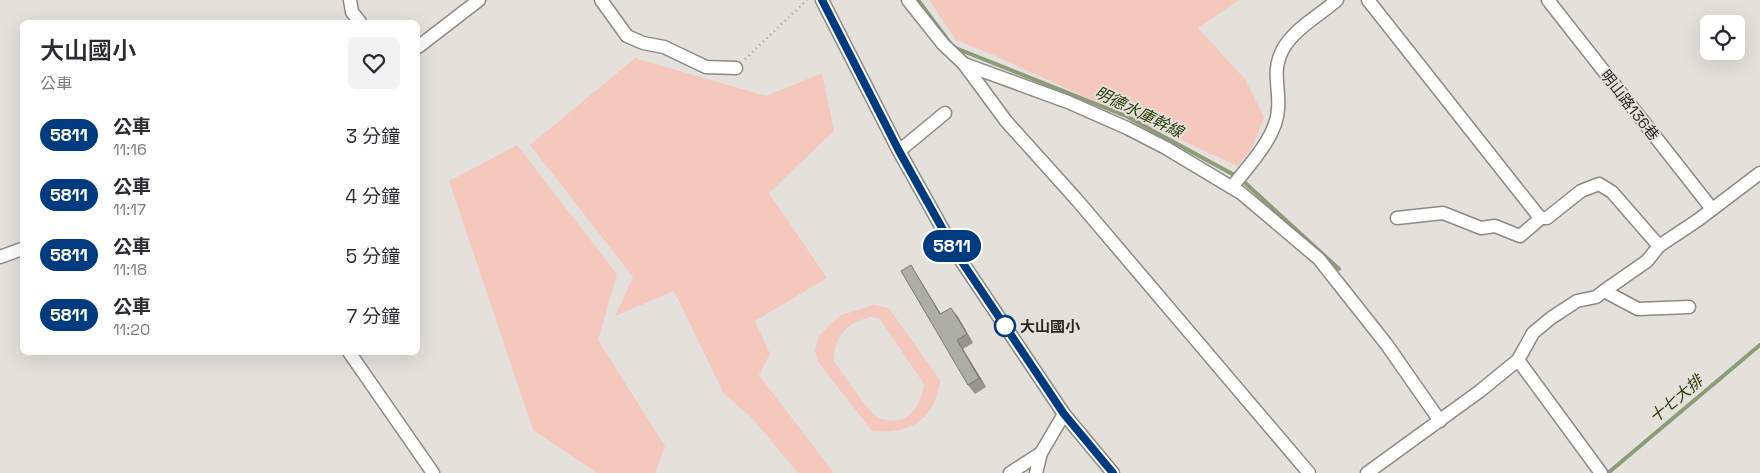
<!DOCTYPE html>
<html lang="zh-TW">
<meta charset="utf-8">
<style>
:root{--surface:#fff;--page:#f2f2f3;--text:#2b2b33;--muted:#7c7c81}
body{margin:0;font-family:"Space Grotesk","Noto Sans TC",sans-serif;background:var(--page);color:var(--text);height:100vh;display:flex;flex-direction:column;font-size:19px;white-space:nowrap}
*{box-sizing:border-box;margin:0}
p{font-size:16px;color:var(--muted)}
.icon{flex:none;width:28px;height:28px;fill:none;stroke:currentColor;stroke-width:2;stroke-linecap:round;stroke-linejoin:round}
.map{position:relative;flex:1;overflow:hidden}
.side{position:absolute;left:20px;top:20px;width:400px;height:335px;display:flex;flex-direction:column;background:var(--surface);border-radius:8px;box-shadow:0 5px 20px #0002}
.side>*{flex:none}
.badge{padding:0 10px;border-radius:16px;font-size:18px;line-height:32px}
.tools{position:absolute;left:1700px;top:15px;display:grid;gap:10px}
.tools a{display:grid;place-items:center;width:45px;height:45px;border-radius:8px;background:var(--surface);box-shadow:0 5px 20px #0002;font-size:25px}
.map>.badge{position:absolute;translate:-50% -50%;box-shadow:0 0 0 2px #fff}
.round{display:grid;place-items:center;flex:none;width:52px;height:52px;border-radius:8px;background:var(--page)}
.headline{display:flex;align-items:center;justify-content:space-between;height:85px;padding:0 20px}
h1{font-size:24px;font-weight:600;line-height:38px}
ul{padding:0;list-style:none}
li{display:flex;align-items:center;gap:15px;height:60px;padding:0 20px}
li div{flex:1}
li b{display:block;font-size:19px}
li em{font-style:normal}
li .badge{min-width:55px;font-weight:700;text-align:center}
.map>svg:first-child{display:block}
</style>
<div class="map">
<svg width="1760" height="473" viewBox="0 0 1760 473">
<rect width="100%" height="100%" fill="#e4e1dd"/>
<g fill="#f5c8bd" fill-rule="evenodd">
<path d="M929,0h310l-41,28 47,51 19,38 -12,31 -14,18 -245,-111 -37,-15z"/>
<path d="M635,58l131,38 56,-23 12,58 -65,62 58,85 -72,43 15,33 -11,21 75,98h-36l-47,-56 -27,-23 -50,-103 -59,25 18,-39 -103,-132z"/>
<path d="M517,145l100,129 -19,66 67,106 -10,27h-58l-64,-43 -84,-249z"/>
<path d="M874,305l15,3 51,72c-5,40 -30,55 -68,51l-54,-69 -3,-12 4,-14 11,-12 11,-9zM870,317l9,1 45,66c-3,20 -13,40 -36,36 -5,0 -10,-2 -14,-5 -13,-14 -28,-38 -40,-53 -1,-25 13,-39 36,-45z"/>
</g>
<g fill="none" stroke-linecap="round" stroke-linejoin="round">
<g stroke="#8c9c78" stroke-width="4">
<path d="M918,0l35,47 173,69 110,60"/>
<path d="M1242,180l97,89"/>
<path d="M1608,473l152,-128"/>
</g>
<defs>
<g id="minor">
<path d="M350,0l2,12 8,10"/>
<path d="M601,0l26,36 16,7 21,4 42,20 30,1"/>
<path d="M822,0l77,151 57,102 108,161 49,59"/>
<path d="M908,0l35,44 21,20 104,38 59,26 39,20 75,45 78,66 68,86 53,76"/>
<path d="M1368,0l169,214 4,4h6l34,-27 18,-7 13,8 47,54"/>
<path d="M1548,0l164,209"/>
<path d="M418,47l61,-47"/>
<path d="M964,64l42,57 71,79 232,273"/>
<path d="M899,151l46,-38"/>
<path d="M1232,187c16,-21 45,-50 46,-78 2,-23 -7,-37 5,-60 12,-21 36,-33 54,-49"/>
<path d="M1397,218l46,-5 38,15 14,-2 25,10 21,-18"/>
<path d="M0,257l22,-8"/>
<path d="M1604,291l34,18 51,-2"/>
<path d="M349,352l84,121"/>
<path d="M1518,360l83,113"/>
<path d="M1010,473l31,-20"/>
<path d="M1036,473l5,-20 23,-39"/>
<path d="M1367,473l113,-82 38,-31 15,-27 18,-15 26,-17 19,-4 8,-6 43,-30 12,-15 39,-26 62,-47"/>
</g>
</defs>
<use href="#minor" stroke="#8c8a86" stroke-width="15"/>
<path stroke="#a19f9c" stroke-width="2.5" stroke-dasharray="1 4" stroke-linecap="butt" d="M745,59l62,-59"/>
<use href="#minor" stroke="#fff" stroke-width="12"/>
</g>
<path fill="#969691" d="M917,275l24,39 17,3 15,26 -10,6 23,38 -11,7 -7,-9z"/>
<g fill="#7a7a76">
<path d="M911,265l6,10 30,49 -7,-10z"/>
<path d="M951,308l7,9 15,26 -6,-9z"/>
<path d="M957,340l6,9 23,38 -7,-9z"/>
</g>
<path fill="#aeaea9" stroke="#7a7a76" d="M911,265l29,49 11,-6 16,26 -10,6 22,38 -11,7 -67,-114z"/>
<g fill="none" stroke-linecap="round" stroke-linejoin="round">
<defs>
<path id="line" d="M822,0l77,151 57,102 108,161 49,59"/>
</defs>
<use href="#line" stroke="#fff" stroke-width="11"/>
<use href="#line" stroke="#003b80" stroke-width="8"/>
</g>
<circle fill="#fff" stroke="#003b80" stroke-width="2.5" cx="1005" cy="326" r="10"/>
<g text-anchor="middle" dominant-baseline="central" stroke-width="4" stroke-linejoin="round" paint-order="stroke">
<g font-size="15" fill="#2a2927" stroke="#e4e1dd">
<text transform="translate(1630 105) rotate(52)">明山路136巷</text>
</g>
<g font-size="15" font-weight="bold" fill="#2a2927" stroke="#e4e1dd" text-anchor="start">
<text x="1020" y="326">大山國小</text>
</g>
<g font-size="16" font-style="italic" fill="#2b3e06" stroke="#e4e1dd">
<text transform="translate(1139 112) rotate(26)">明德水庫幹線</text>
<text transform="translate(1676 399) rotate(-40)">十七大排</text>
</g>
</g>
</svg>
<div class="tools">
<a><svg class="icon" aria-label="locate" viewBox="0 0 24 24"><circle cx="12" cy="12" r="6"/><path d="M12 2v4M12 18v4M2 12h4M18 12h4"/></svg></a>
</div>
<b class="badge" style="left:952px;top:246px;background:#003b80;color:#fff">5811</b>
<section class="side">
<div class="headline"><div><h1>大山國小</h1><p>公車</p></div><a class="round"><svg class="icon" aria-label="heart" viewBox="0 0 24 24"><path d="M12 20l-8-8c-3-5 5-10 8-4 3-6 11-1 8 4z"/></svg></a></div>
<ul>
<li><span class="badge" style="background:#003b80;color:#fff">5811</span><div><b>公車</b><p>11:16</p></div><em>3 分鐘</em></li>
<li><span class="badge" style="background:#003b80;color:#fff">5811</span><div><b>公車</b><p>11:17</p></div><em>4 分鐘</em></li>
<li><span class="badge" style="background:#003b80;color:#fff">5811</span><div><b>公車</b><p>11:18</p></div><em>5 分鐘</em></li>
<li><span class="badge" style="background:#003b80;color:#fff">5811</span><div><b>公車</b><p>11:20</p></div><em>7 分鐘</em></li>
</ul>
</section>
</div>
